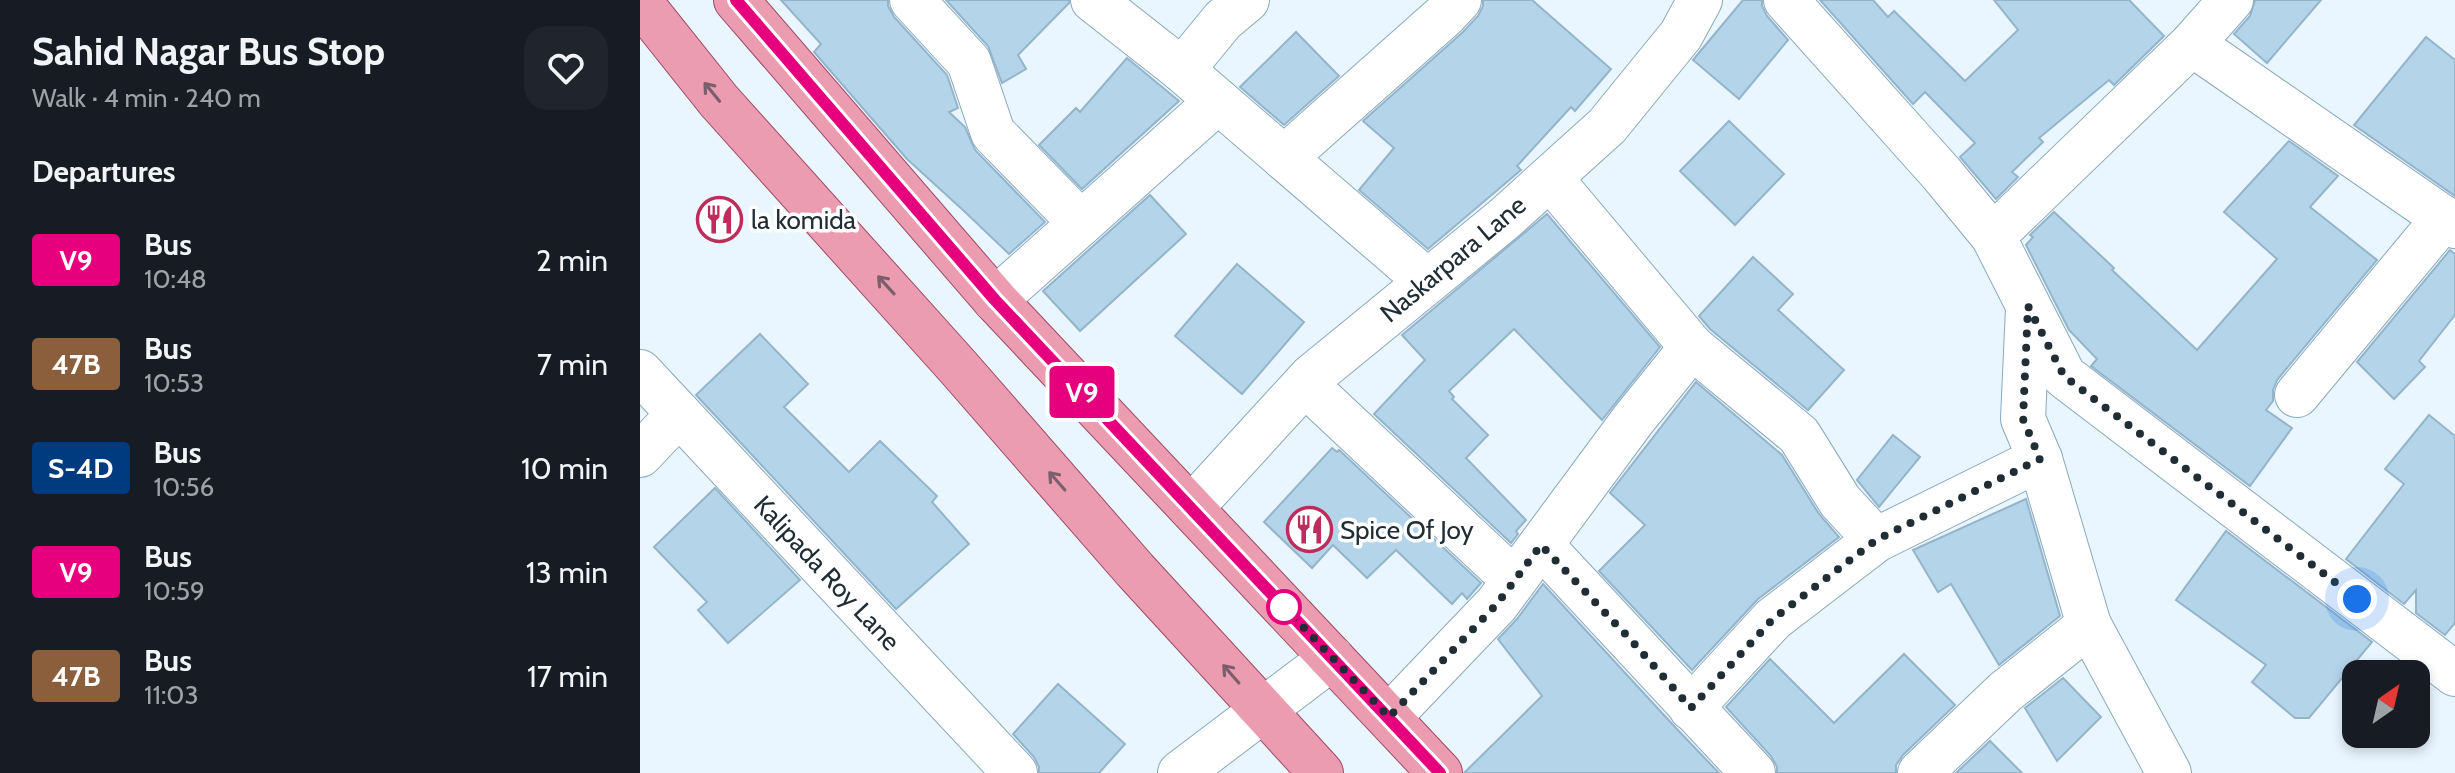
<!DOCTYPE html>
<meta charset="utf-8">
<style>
:root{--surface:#171b24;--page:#20242c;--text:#f1f3f6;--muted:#9ea1a6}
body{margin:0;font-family:Cabin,sans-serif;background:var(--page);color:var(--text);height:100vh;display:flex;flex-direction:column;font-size:30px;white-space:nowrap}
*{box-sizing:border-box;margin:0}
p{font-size:26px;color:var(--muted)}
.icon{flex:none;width:44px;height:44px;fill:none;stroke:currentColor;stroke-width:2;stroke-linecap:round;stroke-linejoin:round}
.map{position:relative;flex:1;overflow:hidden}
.panel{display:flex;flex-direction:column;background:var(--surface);width:640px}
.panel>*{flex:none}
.badge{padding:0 16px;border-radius:6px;font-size:28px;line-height:52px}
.needle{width:52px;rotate:34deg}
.controls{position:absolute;left:1702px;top:660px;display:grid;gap:16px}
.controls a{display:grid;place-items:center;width:88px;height:88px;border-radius:16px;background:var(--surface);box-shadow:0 4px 12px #0003;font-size:40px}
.you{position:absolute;width:40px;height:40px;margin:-20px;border:6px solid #fff;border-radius:50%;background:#1a73e8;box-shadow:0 0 0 12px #1a73e833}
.map>.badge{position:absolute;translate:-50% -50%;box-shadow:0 0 0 4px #fff}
h2{padding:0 32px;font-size:30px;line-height:72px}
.round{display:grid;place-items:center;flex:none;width:84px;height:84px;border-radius:24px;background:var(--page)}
.headline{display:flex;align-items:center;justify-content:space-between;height:136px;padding:0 32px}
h1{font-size:38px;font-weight:800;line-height:60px}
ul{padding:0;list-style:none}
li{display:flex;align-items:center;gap:24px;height:104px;padding:0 32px}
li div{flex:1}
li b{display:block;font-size:30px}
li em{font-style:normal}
li .badge{min-width:88px;font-weight:700;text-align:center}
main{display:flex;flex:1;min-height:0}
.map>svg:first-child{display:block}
</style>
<main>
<section class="panel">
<div class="headline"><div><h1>Sahid Nagar Bus Stop</h1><p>Walk · 4 min · 240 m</p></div><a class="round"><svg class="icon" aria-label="heart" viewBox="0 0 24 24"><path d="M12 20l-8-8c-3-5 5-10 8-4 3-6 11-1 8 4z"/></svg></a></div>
<h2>Departures</h2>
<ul>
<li><span class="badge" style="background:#e6007e;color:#fff">V9</span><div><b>Bus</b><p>10:48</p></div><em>2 min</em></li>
<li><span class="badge" style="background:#8b5e3c;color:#fff">47B</span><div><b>Bus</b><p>10:53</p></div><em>7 min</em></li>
<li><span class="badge" style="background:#003b80;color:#fff">S-4D</span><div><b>Bus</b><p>10:56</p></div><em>10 min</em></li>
<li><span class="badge" style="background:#e6007e;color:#fff">V9</span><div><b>Bus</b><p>10:59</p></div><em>13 min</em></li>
<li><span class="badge" style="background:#8b5e3c;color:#fff">47B</span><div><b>Bus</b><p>11:03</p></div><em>17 min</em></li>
</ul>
</section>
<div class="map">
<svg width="1815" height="773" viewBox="0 0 1815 773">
<rect width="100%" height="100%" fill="#e9f6ff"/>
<g fill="#b4d4ea" stroke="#94b4c9" stroke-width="2">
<path d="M141,0h107v6l6,11 53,58 11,33 -9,4 16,15 10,23 70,72 -36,32 -45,-43 -57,-52 -93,-107 7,-8z"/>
<path d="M306,0h123v3l-51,52 8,14 -24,14 -14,-37z"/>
<path d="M843,0h49l79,69 -36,42 -4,-4 -54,59 4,4 -93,79 -69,-59 35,-42 -31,-27 100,-89 15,-16 5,-10z"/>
<path d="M1103,0h19v6l5,10 21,24 -49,59 -46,-39z"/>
<path d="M1180,0h53l15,17 6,-6 71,70 53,-51 -24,-30h135l35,36 -50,49 -5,-5 -70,58 4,4 -31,30 6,5 -22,22 -36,-42 15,-14 -50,-51 -12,12z"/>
<path d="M1615,0h66l-54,63 -33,-29 16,-18z"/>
<path d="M656,32l43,44 -55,49 -44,-38z"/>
<path d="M1786,37l29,23v136l-101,-71z"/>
<path d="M487,58l52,43 -97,88 -43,-44 37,-37 4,4z"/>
<path d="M1089,121l55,53 -49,51 -55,-54z"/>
<path d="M1649,141l49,35 -28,31 67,53 -100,120 -4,10v11l-7,9 26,18 -42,58 -159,-120 6,-7 -28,-29 -43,-85 7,-8 -3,-2 24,-23 60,56 -2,2 85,80 80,-91 -53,-47z"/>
<path d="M510,195l36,39 -106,97 -37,-40z"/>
<path d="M907,214l113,133 -58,73 -88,-91 -65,62 5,6 -2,2 36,36 -22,23 60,62 -10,11 2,3 -7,9 -137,-129 51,-54 -23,-25z"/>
<path d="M1810,250l5,4v61l-36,46 6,6 -31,32 -37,-37z"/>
<path d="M1113,257l40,37 -15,16 66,60 -36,40 -98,-81 -11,-13z"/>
<path d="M597,264l67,58 -62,72 -67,-58z"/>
<path d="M120,334l48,50 -24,23 65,65 31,-31 57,55 -5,6 37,42 -73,65 -200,-214z"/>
<path d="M1056,382l86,73 37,59 20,23 -81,62 -66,71 -93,-99 46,-46 -35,-32z"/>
<path d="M1789,415l26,21v187l-10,12 -29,-22v-23l-12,14 -58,-45 58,-75 -19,-15z"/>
<path d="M1253,435l27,22 -41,50 -22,-27z"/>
<path d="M692,448l5,4 2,-2 142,133 -14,16 -5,-6 -10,11 -56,-54 -29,28 -34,-33 -21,23 -48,-46z"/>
<path d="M75,488l85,92 -72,63 -30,-33 9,-8 -53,-55z"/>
<path d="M1386,499l34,117 -61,49 -48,-81 -13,8 -25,-42z"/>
<path d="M1586,531l146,111 -63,76h-14l-43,-36 14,-17 -90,-65z"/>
<path d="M903,584l131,142 45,47h-255l78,-77 -44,-57 19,-20z"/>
<path d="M1264,654l51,51 -52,50 -7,10v8h-119v-6l-6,-11 -45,-49 44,-48 64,64z"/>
<path d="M1423,678l38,39 -44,44 -32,-53z"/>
<path d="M418,684l67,60 -26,29h-60v-6l-5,-10 -21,-23z"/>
<path d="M1350,741l32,32h-66z"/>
</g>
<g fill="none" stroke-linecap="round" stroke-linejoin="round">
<defs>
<g id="minor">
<path d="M272,0l57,62 24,71 88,90"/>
<path d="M453,0l89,70 245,211"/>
<path d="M1146,0l155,173 52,63 71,140 391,298"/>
<path d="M1552,44l263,182"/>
<path d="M542,70l41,-50 24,-20"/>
<path d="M644,158l161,-143 14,-15"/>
<path d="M910,178l142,169 107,88 41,66 36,39"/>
<path d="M1353,236l199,-192 39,-44"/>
<path d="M355,300l223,-199"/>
<path d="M1388,308l-5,111 17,40 49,166 80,148"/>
<path d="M0,372l375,401"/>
<path d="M665,384l209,196"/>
<path d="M1657,395l147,-177"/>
<path d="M0,455l39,-41"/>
<path d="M551,508l120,-131 193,-158 103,-93 74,-91 19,-35"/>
<path d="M901,545l212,228"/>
<path d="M1051,708l82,-89 103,-79 164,-81"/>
<path d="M749,717l108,-113 136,-184 59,-73"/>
<path d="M540,773l152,-115"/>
<path d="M1280,773l85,-81 84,-67"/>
</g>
<g id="major">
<path d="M96,0l259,300 445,473"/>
<path d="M0,2l79,99 239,266 177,203 186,203"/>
</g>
</defs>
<use href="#minor" stroke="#8aa9be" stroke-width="46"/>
<use href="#major" stroke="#9c4a64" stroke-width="46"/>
<use href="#minor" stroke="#fff" stroke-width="44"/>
<use href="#major" stroke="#ec9cb1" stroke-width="44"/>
</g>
<defs><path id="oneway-shaft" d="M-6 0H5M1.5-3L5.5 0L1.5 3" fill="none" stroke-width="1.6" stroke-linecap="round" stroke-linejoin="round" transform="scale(2)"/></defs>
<g stroke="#7c5f6d">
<use href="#oneway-shaft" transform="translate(72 92) rotate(-129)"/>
<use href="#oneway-shaft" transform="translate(246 285) rotate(-132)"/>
<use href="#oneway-shaft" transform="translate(417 481) rotate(-131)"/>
<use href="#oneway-shaft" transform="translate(591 674) rotate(-131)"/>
</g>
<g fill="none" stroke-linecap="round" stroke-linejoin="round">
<defs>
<path id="line" d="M96,0l259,300 445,473"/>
</defs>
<use href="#line" stroke="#fff" stroke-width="18"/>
<use href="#line" stroke="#e6007e" stroke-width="12"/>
<path stroke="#202d35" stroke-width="8" stroke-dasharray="0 14.4" d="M644,607l105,110 108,-113 44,-59 89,94 61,69 82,-89 103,-79 164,-81 -17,-40 5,-113 36,70 293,223"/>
</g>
<defs>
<symbol id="restaurant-ring" viewBox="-11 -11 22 22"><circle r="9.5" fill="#fff" stroke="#bc2d5b" stroke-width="1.5"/><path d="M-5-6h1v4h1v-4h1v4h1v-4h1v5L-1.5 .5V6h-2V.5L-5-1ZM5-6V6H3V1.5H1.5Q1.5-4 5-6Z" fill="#bc2d5b"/></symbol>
</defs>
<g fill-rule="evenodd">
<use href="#restaurant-ring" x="54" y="194" width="51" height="51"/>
<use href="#restaurant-ring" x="644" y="504" width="51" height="51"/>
</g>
<circle fill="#fff" stroke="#e6007e" stroke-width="4" cx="644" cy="607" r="16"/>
<g text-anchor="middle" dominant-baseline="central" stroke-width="7" stroke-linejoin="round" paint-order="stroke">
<g font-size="26" fill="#202d35" stroke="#fff" text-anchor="start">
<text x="111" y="220">la komida</text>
<text x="700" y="530">Spice Of Joy</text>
</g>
<g font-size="26" fill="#202d35" stroke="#fff">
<text transform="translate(813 259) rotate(-40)">Naskarpara Lane</text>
<text transform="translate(187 573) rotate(47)">Kalipada Roy Lane</text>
</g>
</g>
</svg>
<div class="controls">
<a><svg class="needle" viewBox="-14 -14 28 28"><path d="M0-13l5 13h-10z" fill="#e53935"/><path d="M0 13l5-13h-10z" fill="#9ea1a6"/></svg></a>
</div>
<div class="you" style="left:1717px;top:599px"></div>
<b class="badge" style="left:442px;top:392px;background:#e6007e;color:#fff">V9</b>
</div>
</main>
